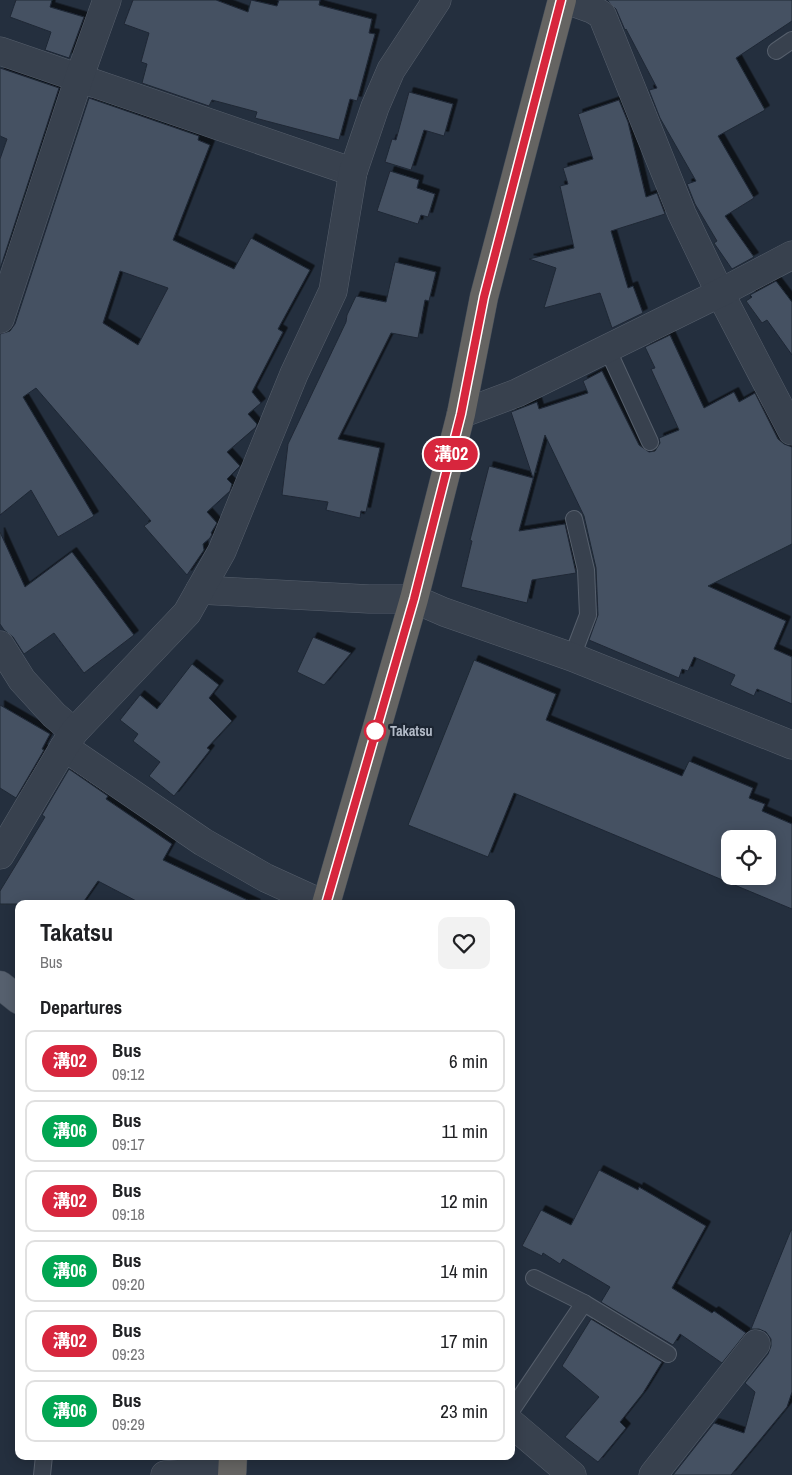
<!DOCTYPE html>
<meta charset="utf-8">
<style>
:root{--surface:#fff;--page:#f2f2f2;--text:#202124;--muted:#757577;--line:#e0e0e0}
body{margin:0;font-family:"Archivo Narrow","Noto Sans JP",sans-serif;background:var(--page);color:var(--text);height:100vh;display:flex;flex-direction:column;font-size:19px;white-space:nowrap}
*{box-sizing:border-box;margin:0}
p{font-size:16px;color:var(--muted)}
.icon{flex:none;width:28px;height:28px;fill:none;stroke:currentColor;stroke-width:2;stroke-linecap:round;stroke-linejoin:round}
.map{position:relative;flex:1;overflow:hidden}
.panel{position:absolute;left:15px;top:900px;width:500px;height:560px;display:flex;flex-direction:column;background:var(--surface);border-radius:10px;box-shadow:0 2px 12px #0003}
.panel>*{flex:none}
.badge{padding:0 10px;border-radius:16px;font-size:18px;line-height:32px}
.tools{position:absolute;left:721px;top:830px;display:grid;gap:10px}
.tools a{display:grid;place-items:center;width:55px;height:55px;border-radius:10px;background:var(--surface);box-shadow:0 2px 12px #0003;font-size:25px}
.map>.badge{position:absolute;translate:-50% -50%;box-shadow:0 0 0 2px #fff}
h2{padding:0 25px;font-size:19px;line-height:45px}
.round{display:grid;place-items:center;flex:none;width:52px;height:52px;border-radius:10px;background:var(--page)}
.head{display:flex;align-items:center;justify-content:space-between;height:85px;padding:0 25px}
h1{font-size:24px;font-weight:700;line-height:38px}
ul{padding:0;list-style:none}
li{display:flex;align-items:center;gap:15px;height:62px;margin:0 10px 8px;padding:0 15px;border:2px solid var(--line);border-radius:10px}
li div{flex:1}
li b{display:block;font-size:19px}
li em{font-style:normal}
li .badge{min-width:55px;font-weight:700;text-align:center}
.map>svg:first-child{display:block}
</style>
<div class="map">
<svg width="792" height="1475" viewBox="0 0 792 1475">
<defs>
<filter id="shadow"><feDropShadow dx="4.5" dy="-4.5" stdDeviation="0" flood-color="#0009"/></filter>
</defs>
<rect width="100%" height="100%" fill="#242f3e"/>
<g fill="#455162" stroke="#1f2835" fill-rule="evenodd" filter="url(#shadow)">
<path d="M16,0h36l-2,7 34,10 -15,41 -24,-8 6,-18 -41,-15z"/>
<path d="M133,0h83l32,12 3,-12 26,6 2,-6h41l-1,5 53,14 -3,14 6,1 -18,67 -7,-2 -11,41 -84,-22 2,-6 -45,-12 -3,6 -67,-23 5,-19 -6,-2 8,-29 -25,-9z"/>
<path d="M607,0h185v21l-56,37 29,52 -47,26 36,62 -29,18 29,41 -22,12 -18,-26 3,-2 -22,-37 -8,-20 9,-3 -36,-63 -11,-28 8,-2 -31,-59 -1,1 -9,-21z"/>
<path d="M0,68l59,20 -59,181v-110l7,-20 -7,-3z"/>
<path d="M409,92l44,12 -9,32 -20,-6 -13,40 -26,-8 7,-23 4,1z"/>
<path d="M89,98l110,38 -1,4 12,5 -37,95 61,29 17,-31 59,32 -32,59 5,3 -31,60 9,11 -13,11 9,10 -1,3 -29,25 13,14 -13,13 5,5 -2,7 -23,21 10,11 -6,10 1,1 -2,4 -7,6 1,6 -17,25 -43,-49 7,-5 -115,-133 -13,9 71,119 -36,21 -27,-47 -31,25v-181l10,-3 5,-7zM120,271l48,17 -30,57 -35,-22z"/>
<path d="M619,100l9,22 18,75 11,-4 8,21 -54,17 17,57 5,-2 10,27 -31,15 -12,-35 -56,15 12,-40 -27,-9 45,-11 -14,-62 8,-2 -5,-16 30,-9 -15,-45z"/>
<path d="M390,171l29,9 -2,8 18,6 -7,23 -7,-2 -3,9 -41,-13z"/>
<path d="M395,262l41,10 -7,29 -4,-1 -7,38 -27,-5 -53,106 42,9 -14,64 -5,-1 -1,7 -34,-8 2,-8 -46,-7 6,-51 58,-122 1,-7 9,-19 30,6z"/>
<path d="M776,281l16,21v53l-25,-35 -5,3 -16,-22 6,-4 -2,-2z"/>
<path d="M670,335l34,73 30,-16 5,10 16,-9 23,46 6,5 8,3v97l-84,42 78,35 -12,28 18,8v47l-35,-15 -3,7 -24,-11 5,-10 -41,-18 -6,14 -6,-2 -3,9 -90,-38 9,-25 -2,-47 -12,-52 -39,-81 -26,96 46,-7 11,49 -44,7 -5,23 -66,-16 11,-46 -2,-1 19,-74 44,12 -22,-66 26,-10 2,7 49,-16 -5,-12 19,-10 37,74 10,7 6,-1 5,-8 -1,-5 20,-8 -28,-61 4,-1 -10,-21z"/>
<path d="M0,532l25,55 47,-35 62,83 -50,38 -30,-40 -30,21 -11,-17 -9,-7 -4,-6z"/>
<path d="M313,637l38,16 -27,32 -27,-13z"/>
<path d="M474,660l82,34 -10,26 136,56 7,-15 64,27 -4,10 16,6 -3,7 30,13v85l-278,-116 -26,64 -80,-32zM730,839h38v37h-38z"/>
<path d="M192,664l27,21 -10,13 23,23 -25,27 3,2 -36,46 -25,-20 11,-14 -27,-21 5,-7 -18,-14 20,-25 17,14z"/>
<path d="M0,705l50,29 -8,15 2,1 -28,48 -16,-10z"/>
<path d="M69,769l39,27 -2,3 66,45 -9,16 93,44h-114l-44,-23 -16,23h-82v-13l45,-74 -3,-2z"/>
<path d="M599,1170l39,20 1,-3 67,39 -34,62 40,25 2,-2 32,22 -24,30 -42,-29 -7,11 -72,-43 9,-15 -47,-28 -3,5 -17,-11 -1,3 -20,-10 19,-36 30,15z"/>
<path d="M791,1230h1v162l-5,15 -56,68h-58l41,-52 30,10 11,-41 -10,-9 23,-29 3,-8v-7l-5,-7 -7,-3h-8z"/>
<path d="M591,1319l71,43 -19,31 -23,29 6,6 -28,34 -33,-25 34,-40 -37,-31z"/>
</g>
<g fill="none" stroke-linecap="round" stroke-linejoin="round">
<defs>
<g id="service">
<path d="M776,51l16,-11"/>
<path d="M607,348l43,94"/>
<path d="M572,657l16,-42 -2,-45 -12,-51"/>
<path d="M534,1278l50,25 84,51"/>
<path d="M511,1411l73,-108"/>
<path d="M42,1475l2,-19"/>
</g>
<g id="minor">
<path d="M567,0l25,9 10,6 80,199 38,79 72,138"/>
<path d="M0,51l353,121"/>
<path d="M0,319l79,-241 28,-78"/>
<path d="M461,414l56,-21 203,-100 72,-38"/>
<path d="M200,590l169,9h45l30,13 128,45 220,88"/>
<path d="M0,645l22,35 32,35 20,17"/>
<path d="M64,747l139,95 63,36 57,26"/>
<path d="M0,855l64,-108 10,-15 113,-119 35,-62 72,-177 39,-83 20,-119 22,-65 16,-37 46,-70"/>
<path d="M165,1475l67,-5"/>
<path d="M653,1475l103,-131"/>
</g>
<path id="tertiary" d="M511,1423l61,52"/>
<path id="primary" d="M0,985l19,15"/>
<g id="trunk">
<path d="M326,904l88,-305 47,-185 23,-117 78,-297"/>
<path d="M232,1475l1,-19"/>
</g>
</defs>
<use href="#service" stroke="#565f6c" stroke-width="18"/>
<use href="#minor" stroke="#565f6c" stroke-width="29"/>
<use href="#tertiary" stroke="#565f6c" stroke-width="29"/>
<use href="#primary" stroke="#414a57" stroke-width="29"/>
<use href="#trunk" stroke="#434c59" stroke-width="29"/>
<use href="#service" stroke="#38414e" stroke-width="16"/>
<use href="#minor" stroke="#38414e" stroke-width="28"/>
<use href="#tertiary" stroke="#38414e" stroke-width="28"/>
<use href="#primary" stroke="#56606e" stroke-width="28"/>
<use href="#trunk" stroke="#656462" stroke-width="28"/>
</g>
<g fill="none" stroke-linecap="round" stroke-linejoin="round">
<defs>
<path id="line" d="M326,904l88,-305 47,-185 23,-117 77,-297"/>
</defs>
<use href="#line" stroke="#fff" stroke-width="11"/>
<use href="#line" stroke="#d7263d" stroke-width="8"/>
</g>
<circle fill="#fff" stroke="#d7263d" stroke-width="2.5" cx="375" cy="731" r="10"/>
<g text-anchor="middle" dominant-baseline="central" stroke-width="4.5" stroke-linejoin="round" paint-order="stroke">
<g font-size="14" font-weight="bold" fill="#b4bcc9" stroke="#1d2633" text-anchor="start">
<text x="390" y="731">Takatsu</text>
</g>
</g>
</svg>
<div class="tools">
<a><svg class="icon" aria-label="locate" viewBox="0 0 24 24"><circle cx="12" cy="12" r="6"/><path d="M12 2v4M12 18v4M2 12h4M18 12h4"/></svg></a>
</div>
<b class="badge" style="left:451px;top:454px;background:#d7263d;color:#fff">溝02</b>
<section class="panel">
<div class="head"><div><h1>Takatsu</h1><p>Bus</p></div><a class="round"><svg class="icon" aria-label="heart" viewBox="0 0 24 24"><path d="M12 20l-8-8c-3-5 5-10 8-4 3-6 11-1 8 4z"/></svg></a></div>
<h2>Departures</h2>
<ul>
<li><span class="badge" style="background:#d7263d;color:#fff">溝02</span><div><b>Bus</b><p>09:12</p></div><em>6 min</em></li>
<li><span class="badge" style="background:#00a651;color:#fff">溝06</span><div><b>Bus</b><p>09:17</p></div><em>11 min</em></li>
<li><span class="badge" style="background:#d7263d;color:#fff">溝02</span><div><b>Bus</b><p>09:18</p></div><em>12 min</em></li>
<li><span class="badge" style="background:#00a651;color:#fff">溝06</span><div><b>Bus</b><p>09:20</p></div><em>14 min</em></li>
<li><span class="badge" style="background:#d7263d;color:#fff">溝02</span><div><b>Bus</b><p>09:23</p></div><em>17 min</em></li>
<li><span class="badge" style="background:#00a651;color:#fff">溝06</span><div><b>Bus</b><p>09:29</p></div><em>23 min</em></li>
</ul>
</section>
</div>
